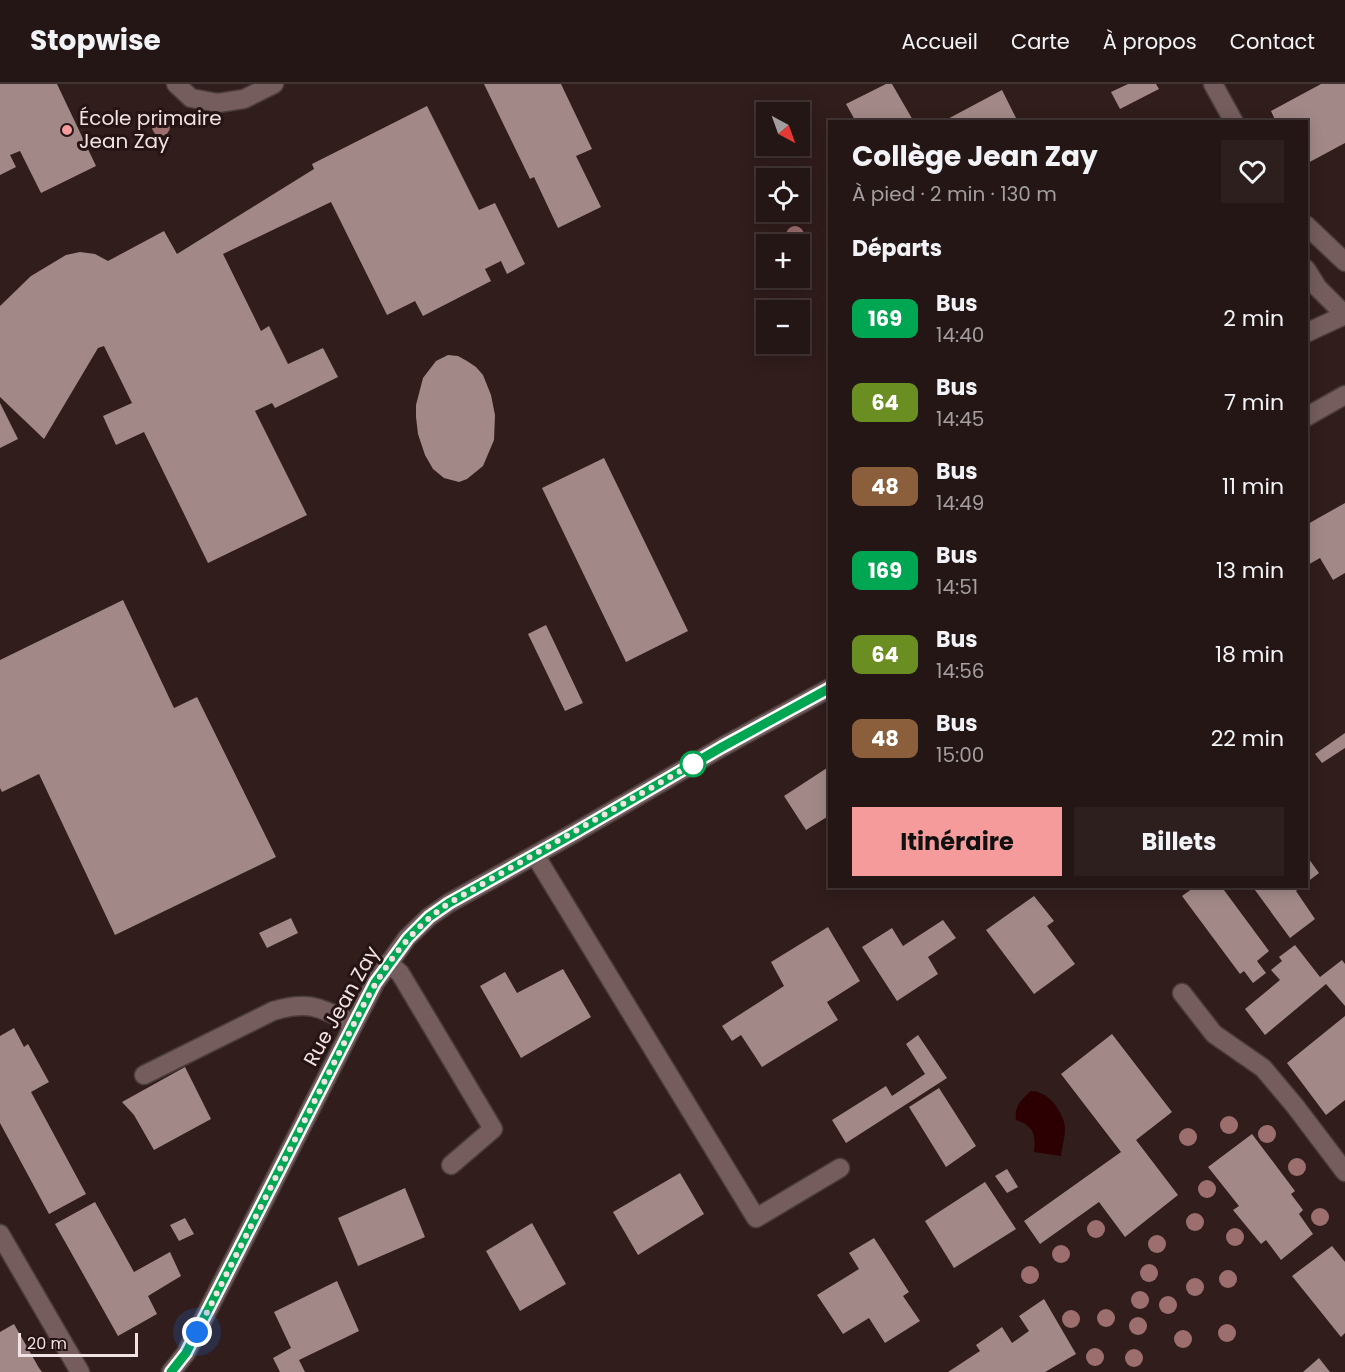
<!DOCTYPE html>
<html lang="fr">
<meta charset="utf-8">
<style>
:root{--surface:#241615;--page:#2c1f1e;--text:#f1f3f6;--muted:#a39fa0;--line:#413534;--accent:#f59b9b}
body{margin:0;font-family:Poppins,sans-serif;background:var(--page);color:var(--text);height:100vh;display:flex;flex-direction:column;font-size:22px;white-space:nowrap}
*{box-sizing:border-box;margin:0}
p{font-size:20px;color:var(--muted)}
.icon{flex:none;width:33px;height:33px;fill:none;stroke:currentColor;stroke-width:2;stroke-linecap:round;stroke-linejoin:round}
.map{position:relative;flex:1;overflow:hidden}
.panel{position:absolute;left:828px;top:36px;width:480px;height:768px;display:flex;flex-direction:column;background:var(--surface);border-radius:0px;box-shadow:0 3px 15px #0003,0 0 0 2px var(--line)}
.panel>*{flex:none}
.badge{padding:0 12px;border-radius:9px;font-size:21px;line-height:39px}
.needle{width:39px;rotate:139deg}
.controls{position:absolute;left:756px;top:18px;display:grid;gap:12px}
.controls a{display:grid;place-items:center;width:54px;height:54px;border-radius:0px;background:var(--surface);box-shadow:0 3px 15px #0003,0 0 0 2px var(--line);font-size:30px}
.scale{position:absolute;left:18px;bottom:15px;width:120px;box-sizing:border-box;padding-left:6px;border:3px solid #f1e3e3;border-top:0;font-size:16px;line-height:21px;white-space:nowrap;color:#f1e3e3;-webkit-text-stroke:4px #261313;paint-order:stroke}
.you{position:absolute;width:30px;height:30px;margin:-15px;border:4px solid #fff;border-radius:50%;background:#1a73e8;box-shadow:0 0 0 9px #1a73e833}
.map>.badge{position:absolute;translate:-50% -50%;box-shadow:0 0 0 3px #fff}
h2{padding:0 24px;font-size:22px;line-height:54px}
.round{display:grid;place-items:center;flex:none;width:63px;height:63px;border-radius:0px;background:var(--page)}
.headline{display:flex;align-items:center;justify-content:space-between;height:102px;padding:0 24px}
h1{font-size:28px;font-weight:700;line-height:45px}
.primary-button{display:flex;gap:12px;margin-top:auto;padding:12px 24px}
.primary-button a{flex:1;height:69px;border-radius:0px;background:var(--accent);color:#111;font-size:24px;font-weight:700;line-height:69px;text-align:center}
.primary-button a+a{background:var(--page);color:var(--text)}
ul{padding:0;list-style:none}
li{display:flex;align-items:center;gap:18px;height:84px;padding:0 24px}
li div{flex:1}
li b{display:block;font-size:22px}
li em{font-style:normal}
li .badge{min-width:66px;font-weight:700;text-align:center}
header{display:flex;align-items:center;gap:36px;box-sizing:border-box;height:84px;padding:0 30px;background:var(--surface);border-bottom:2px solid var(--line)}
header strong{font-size:28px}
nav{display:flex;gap:33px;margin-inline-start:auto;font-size:21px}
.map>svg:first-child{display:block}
</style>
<header>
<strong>Stopwise</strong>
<nav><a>Accueil</a><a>Carte</a><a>À propos</a><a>Contact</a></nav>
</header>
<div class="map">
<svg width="1345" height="1288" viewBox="0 0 1345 1288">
<rect width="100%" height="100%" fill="#301d1c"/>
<path fill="#2c0003" d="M1031,1007c16,0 29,17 33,31 3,10 -2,24 -3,34l-27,-4c2,-17 0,-26 -18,-32 -2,-14 5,-20 15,-29z"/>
<g fill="#a28988">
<path d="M0,0h57l39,82 -55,27 -21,-42 -10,4 6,12 -16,8z"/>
<path d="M484,0h77l31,65 -16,7 25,51 -43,21 -24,-51 -4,2z"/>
<path d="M886,0h6l22,38h-58l-10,-18z"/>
<path d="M1128,0h28l3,5 -39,20 -9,-17z"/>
<path d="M1321,0h24v59l-39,21v-42h-30l-5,-11z"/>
<path d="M1002,6l16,32h-76z"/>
<path d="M427,22l52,104 16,-7 30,61 -18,10 -6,-13 -16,8 6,12 -68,35 -8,-15 -28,14 -56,-113 -108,52 38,77 8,-5 19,38 35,-16 15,29 -63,31 -3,-5 -17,8 52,104 -99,48 -64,-131 -28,13 -13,-29 29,-13 -28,-57 -6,2 -54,91 -44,-42v-91l31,-30 35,-21 14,-3 15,2 13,7 56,-30 13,23 137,-85 -2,-5z"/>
<path d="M448,271l10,1 9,5 9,6 7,8 8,20 4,20 -1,25 -11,26 -16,13 -8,3 -15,-4 -11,-9 -8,-14 -7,-21 -2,-17v-12l7,-27 13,-17z"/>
<path d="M0,319l18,36 -18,9z"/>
<path d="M604,374l84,173 -62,31 -84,-174z"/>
<path d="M1345,419v70l-12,7 -13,-22 -14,8v-41z"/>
<path d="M123,516l51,108 23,-11 79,160 -161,78 -76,-161 -37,18 -2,-4v-128z"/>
<path d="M546,541l37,78 -18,8 -37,-77z"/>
<path d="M1345,649v15l-23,15 -7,-9z"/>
<path d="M830,682v55l-3,-4 -21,13 -22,-34z"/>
<path d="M1306,771l13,18 -13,10z"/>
<path d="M1196,802h25l48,65 -12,10 9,12 -13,10 -9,-12 -4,3 -58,-78z"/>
<path d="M1252,802h50l-6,5 19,28 -25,19z"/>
<path d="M1034,812l20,25 -7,5 28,38 -41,30 -48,-64z"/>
<path d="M291,834l7,15 -31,15 -8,-15z"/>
<path d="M943,836l13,18 -28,19 10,17 -41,27 -35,-54 30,-19 11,18z"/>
<path d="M828,843l32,54 -33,21 11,18 -76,47 -21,-32 -9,6 -10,-15 62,-40 -13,-24z"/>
<path d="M1295,861l25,32 22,-17 3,4v42l-19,-22 -61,51 -20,-26 35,-29 -9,-10 11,-9 -3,-4z"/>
<path d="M563,885l28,48 -70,41 -41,-72 25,-14 12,21z"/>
<path d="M1345,932v84l-19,15 -39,-52z"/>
<path d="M14,944l10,19 4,-3 21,38 -18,10 55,102 -37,20 -49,-91v-87z"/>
<path d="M1112,950l60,78 -36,28 42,55 -53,42 -26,-35 -59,42 -16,-23 97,-69 -60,-78z"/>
<path d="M918,951l29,43 -101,65 -14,-23 54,-34 6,10 33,-22 -19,-30z"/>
<path d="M185,983l26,52 -57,31 -20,-35 -12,-13z"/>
<path d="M939,1004l37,58 -30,21 -37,-60z"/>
<path d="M1252,1050l43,57 -4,3 12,16 -4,4 14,20 -32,26 -15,-20 -5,4 -28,-34 6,-4 -31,-39z"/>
<path d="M1007,1085l11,18 -11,6 -12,-17z"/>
<path d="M680,1089l24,41 -66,41 -25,-43z"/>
<path d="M985,1098l31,47 -62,39 -29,-47z"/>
<path d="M405,1104l20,49 -67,29 -20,-48z"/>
<path d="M95,1118l39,70 36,-20 11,24 -33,20 9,18 -39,22 -63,-112z"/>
<path d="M185,1134l9,16 -15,7 -9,-16z"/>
<path d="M532,1139l34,61 -46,27 -34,-60z"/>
<path d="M874,1154l35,54 -6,4 17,25 -35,22 -16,-25 -26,16 -26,-39 42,-26 -10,-16z"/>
<path d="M1332,1162l13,16v71l-4,4 -49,-61z"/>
<path d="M337,1197l22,50 -60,29 6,12h-25l-7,-14 18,-10 -17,-36z"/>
<path d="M1044,1215l32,55 -31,18h-97l32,-21 -4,-6 26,-18 10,16 17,-12 -10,-15z"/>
<path d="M14,1240l25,44 3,4h-42v-40z"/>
<path d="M1319,1274l11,14h-27z"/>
</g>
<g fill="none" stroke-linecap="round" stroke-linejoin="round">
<defs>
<g id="minor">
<path d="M176,0l15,14 27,5 26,-4 30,-15"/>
<path d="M1213,0l21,38"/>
<path d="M1306,141l39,37"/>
<path d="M1306,185l12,19 27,27"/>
<path d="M1306,249l39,-18"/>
<path d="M1306,333l39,-22"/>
<path d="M535,771l221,363 84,-50"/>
<path d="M388,879l12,10 93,156 -42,36"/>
<path d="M1182,909l32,41 49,34 32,38 50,66"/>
<path d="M144,991l129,-64c37,-11 47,-3 81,13"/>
<path d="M0,1150l80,138"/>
<path d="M171,1288l15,-19 189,-370 32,-45 22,-21 20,-14 127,-71 146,-85 108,-59"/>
</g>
</defs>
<use href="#minor" stroke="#4b3c3c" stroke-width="21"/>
<use href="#minor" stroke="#745d5c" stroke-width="18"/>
</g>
<g fill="#9c6f6e">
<circle cx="161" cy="43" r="9"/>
<circle cx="795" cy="151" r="9"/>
<circle cx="1229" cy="1041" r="9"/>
<circle cx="1267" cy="1050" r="9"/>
<circle cx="1188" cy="1053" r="9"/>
<circle cx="1297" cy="1083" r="9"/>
<circle cx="1207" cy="1105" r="9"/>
<circle cx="1320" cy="1133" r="9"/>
<circle cx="1195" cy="1138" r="9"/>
<circle cx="1096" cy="1145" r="9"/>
<circle cx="1235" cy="1153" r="9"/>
<circle cx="1157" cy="1160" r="9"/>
<circle cx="1061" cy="1170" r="9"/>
<circle cx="1149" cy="1189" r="9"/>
<circle cx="1030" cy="1191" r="9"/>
<circle cx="1228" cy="1195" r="9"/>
<circle cx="1195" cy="1203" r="9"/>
<circle cx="1140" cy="1216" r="9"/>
<circle cx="1168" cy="1221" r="9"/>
<circle cx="1106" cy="1234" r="9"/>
<circle cx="1071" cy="1235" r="9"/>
<circle cx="1138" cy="1242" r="9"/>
<circle cx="1227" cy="1249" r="9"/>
<circle cx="1183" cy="1255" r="9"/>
<circle cx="1095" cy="1273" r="9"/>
<circle cx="1134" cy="1274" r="9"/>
</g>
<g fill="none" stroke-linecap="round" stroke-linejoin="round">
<defs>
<path id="line" d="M171,1288l15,-19 189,-370 33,-45 21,-21 20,-14 127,-71 146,-85 108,-59"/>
</defs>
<use href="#line" stroke="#fff" stroke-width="14"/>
<use href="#line" stroke="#00a651" stroke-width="9"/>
<path stroke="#f1e3e3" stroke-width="6" stroke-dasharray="0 10.8" d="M197,1248l167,-328c22,-41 47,-75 85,-101l244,-139"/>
</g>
<circle fill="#f59b9b" stroke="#261313" stroke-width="2" cx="67" cy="46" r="6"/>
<circle fill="#fff" stroke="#00a651" stroke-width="3" cx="693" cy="680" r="12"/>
<g text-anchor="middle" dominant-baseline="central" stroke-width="6" stroke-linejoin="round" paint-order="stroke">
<g font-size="20" fill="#f1e3e3" stroke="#261313" text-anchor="start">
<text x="79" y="34">École primaire<tspan x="79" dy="23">Jean Zay</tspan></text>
</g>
<g font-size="20" fill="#f1e3e3" stroke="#261313">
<text transform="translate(341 922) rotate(-61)">Rue Jean Zay</text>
</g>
</g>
</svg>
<div class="controls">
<a><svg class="needle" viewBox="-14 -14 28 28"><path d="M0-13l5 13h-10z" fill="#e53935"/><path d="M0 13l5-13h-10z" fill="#a39fa0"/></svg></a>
<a><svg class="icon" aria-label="locate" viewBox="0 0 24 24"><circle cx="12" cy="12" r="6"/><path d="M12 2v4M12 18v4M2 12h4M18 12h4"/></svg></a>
<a>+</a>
<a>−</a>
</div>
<div class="scale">20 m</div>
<div class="you" style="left:197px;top:1248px"></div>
<section class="panel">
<div class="headline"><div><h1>Collège Jean Zay</h1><p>À pied · 2 min · 130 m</p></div><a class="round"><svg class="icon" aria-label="heart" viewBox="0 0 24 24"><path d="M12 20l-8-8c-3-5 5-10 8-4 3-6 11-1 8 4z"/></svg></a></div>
<h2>Départs</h2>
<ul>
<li><span class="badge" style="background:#00a651;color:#fff">169</span><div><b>Bus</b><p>14:40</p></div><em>2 min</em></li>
<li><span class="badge" style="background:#6b8e23;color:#fff">64</span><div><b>Bus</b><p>14:45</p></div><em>7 min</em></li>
<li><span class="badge" style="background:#8b5e3c;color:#fff">48</span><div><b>Bus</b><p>14:49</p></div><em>11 min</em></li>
<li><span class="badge" style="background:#00a651;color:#fff">169</span><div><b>Bus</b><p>14:51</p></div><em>13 min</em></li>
<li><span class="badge" style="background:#6b8e23;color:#fff">64</span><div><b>Bus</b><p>14:56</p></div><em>18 min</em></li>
<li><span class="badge" style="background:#8b5e3c;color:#fff">48</span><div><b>Bus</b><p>15:00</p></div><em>22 min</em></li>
</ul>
<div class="primary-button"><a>Itinéraire</a><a>Billets</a></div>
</section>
</div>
